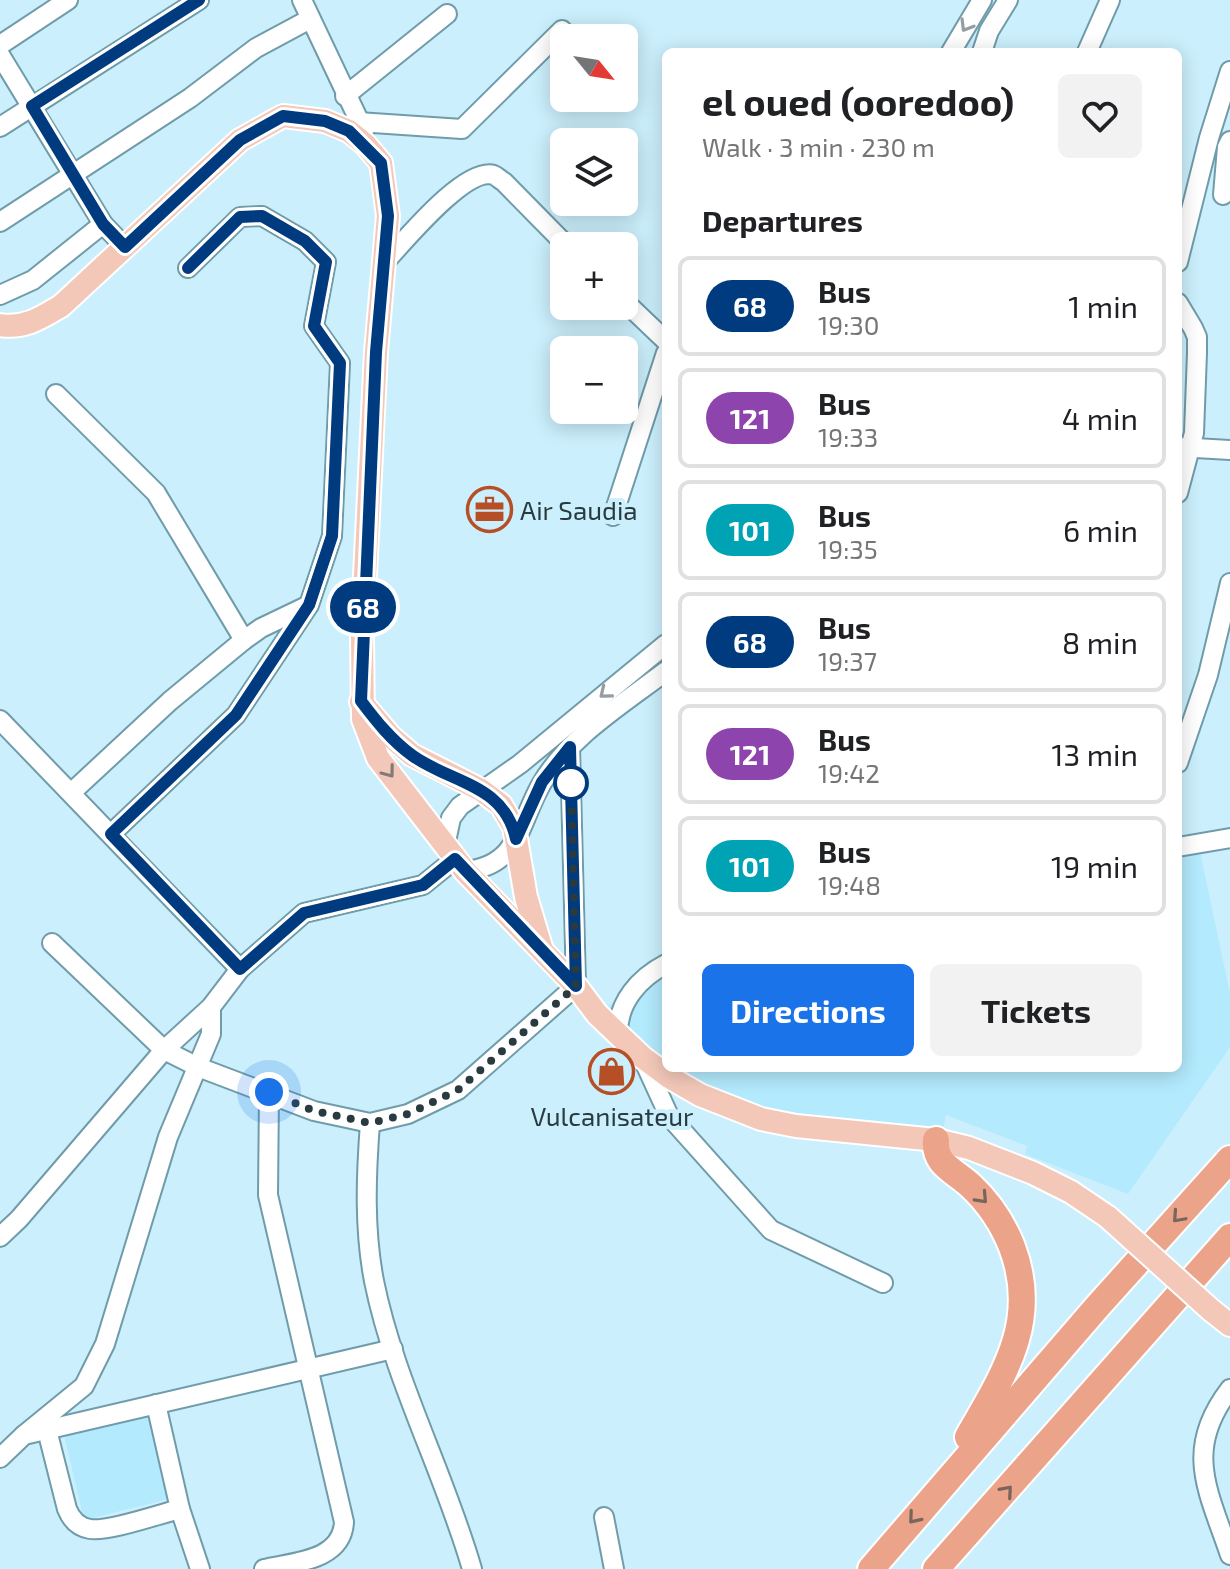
<!DOCTYPE html>
<meta charset="utf-8">
<style>
:root{--surface:#fff;--page:#f2f2f2;--text:#202124;--muted:#757577;--line:#e0e0e0;--accent:#1a73e8}
body{margin:0;font-family:"Exo 2",sans-serif;background:var(--page);color:var(--text);height:100vh;display:flex;flex-direction:column;font-size:30px;white-space:nowrap}
*{box-sizing:border-box;margin:0}
p{font-size:26px;color:var(--muted)}
.icon{flex:none;width:44px;height:44px;fill:none;stroke:currentColor;stroke-width:2;stroke-linecap:round;stroke-linejoin:round}
.map{position:relative;flex:1;overflow:hidden}
.sheet{position:absolute;left:662px;top:48px;width:520px;height:1024px;display:flex;flex-direction:column;background:var(--surface);border-radius:12px;box-shadow:0 4px 20px #0003}
.sheet>*{flex:none}
.badge{padding:0 16px;border-radius:26px;font-size:28px;line-height:52px}
.needle{width:52px;rotate:120deg}
.fabs{position:absolute;left:550px;top:24px;display:grid;gap:16px}
.fabs a{display:grid;place-items:center;width:88px;height:88px;border-radius:12px;background:var(--surface);box-shadow:0 4px 20px #0003;font-size:40px}
.you{position:absolute;width:40px;height:40px;margin:-20px;border:6px solid #fff;border-radius:50%;background:#1a73e8;box-shadow:0 0 0 12px #1a73e833}
.map>.badge{position:absolute;translate:-50% -50%;box-shadow:0 0 0 4px #fff}
h2{padding:0 40px;font-size:30px;line-height:72px}
.round{display:grid;place-items:center;flex:none;width:84px;height:84px;border-radius:12px;background:var(--page)}
.head{display:flex;align-items:center;justify-content:space-between;height:136px;padding:0 40px}
h1{font-size:38px;font-weight:700;line-height:60px}
.action{display:flex;gap:16px;margin-top:auto;padding:16px 40px}
.action a{flex:1;height:92px;border-radius:12px;background:var(--accent);color:#fff;font-size:32px;font-weight:700;line-height:92px;text-align:center}
.action a+a{background:var(--page);color:var(--text)}
ul{padding:0;list-style:none}
li{display:flex;align-items:center;gap:24px;height:100px;margin:0 16px 12px;padding:0 24px;border:4px solid var(--line);border-radius:12px}
li div{flex:1}
li b{display:block;font-size:30px}
li em{font-style:normal}
li .badge{min-width:88px;font-weight:700;text-align:center}
.map>svg:first-child{display:block}
</style>
<div class="map">
<svg width="1230" height="1569" viewBox="0 0 1230 1569">
<rect width="100%" height="100%" fill="#cbeffc"/>
<g fill="#b3eafd">
<path d="M1200,852l30,141v54l-102,147 -103,-40 2,-8 -81,-31 -3,16 -149,-13 -69,-19 -56,-31h509v-210z"/>
<path d="M666,969v97l-58,-60z"/>
<path d="M156,1415l17,83 -89,22 -20,-85z"/>
</g>
<g fill="none" stroke-linecap="round" stroke-linejoin="round">
<defs>
<g id="minor">
<path d="M302,0l62,131"/>
<path d="M0,45l68,-45"/>
<path d="M951,52l31,-52"/>
<path d="M982,52l7,-21 19,-31"/>
<path d="M1087,52l23,-52"/>
<path d="M0,55l103,169 22,23"/>
<path d="M345,96l102,-82"/>
<path d="M358,122l104,7 100,-99"/>
<path d="M0,127l199,-127"/>
<path d="M1223,195l4,-48 3,-6"/>
<path d="M0,222l190,-124 66,-50 54,-29"/>
<path d="M1178,262l31,-124 21,-67"/>
<path d="M384,263c19,-20 81,-97 110,-88 1,0 9,7 10,7l63,64"/>
<path d="M0,295l33,-15 70,-56"/>
<path d="M624,301l42,40"/>
<path d="M1178,303l15,25 4,9v16l-3,80 -16,60"/>
<path d="M56,394l100,99 88,147"/>
<path d="M1178,447l52,3"/>
<path d="M613,516l53,-163"/>
<path d="M0,720l240,249"/>
<path d="M1178,763l30,-88 22,-92"/>
<path d="M72,792l98,-91 74,-61 17,-12 48,-23 23,-69 8,-173 -26,-37 12,-64 -21,-21 -43,-25 -22,1 -52,51"/>
<path d="M111,834l125,-119 71,-107"/>
<path d="M445,846l6,-28 9,-12 60,-42 146,-120"/>
<path d="M1178,847l52,-9"/>
<path d="M465,871c55,-5 54,-49 77,-88 28,-47 81,-79 124,-112"/>
<path d="M52,943l112,107 34,17 116,44 56,12 38,-9 50,-24 118,-104 -6,-239"/>
<path d="M618,1033c0,-31 21,-55 48,-69"/>
<path d="M642,1057l27,59 102,114 112,53"/>
<path d="M370,1123c-4,53 -6,106 4,158 20,99 70,191 98,288"/>
<path d="M0,1237l19,-18 145,-169 47,-43 29,-38 64,-56 119,-28 32,-26"/>
<path d="M1230,1389c-47,61 -22,101 0,166"/>
<path d="M156,1404l24,105 20,60"/>
<path d="M47,1430l20,79c4,10 11,18 23,20 19,3 69,-15 90,-20"/>
<path d="M24,1435l60,-49 21,-42 63,-207 43,-103v-27"/>
<path d="M0,1458l24,-23 369,-86"/>
<path d="M604,1517l10,52"/>
<path d="M264,1569c30,-7 78,-8 80,-47l-76,-327 1,-103"/>
</g>
<g id="major">
<path d="M0,325c24,4 41,-7 61,-19l179,-166 43,-24 42,5 24,10 16,13 16,19 7,53 -12,136 -14,285 1,82 15,39 87,113 111,115 21,28 45,43 27,20 31,18 61,24 35,7 140,14 33,8 64,25 38,19 37,25"/>
<path d="M361,702l29,34 22,19 69,35 20,15 13,22 12,70 15,50"/>
<path d="M1211,1310l19,15"/>
</g>
<g id="highway">
<path d="M936,1140c-2,25 18,30 35,46 18,17 32,38 41,61 28,74 -8,127 -44,190"/>
<path d="M871,1569l226,-262 133,-148"/>
<path d="M936,1569l294,-332"/>
</g>
</defs>
<use href="#minor" stroke="#709caa" stroke-width="22"/>
<use href="#major" stroke="#fff" stroke-width="26"/>
<use href="#highway" stroke="#fff" stroke-width="30"/>
<use href="#minor" stroke="#fff" stroke-width="18"/>
<use href="#major" stroke="#f3c8b9" stroke-width="22"/>
<use href="#highway" stroke="#eba48a" stroke-width="26"/>
<defs>
<path id="major-bridge" d="M1108,1217l103,93"/>
</defs>
<use href="#major-bridge" stroke="#fff" stroke-width="26" stroke-linecap="butt"/>
<use href="#major-bridge" stroke="#f3c8b9" stroke-width="22"/>
</g>
<defs><path id="oneway-chevron" d="M-2-3.5L2.5 0L-2 3.5" fill="none" stroke-width="1.6" stroke-linecap="round" stroke-linejoin="round" transform="scale(2)"/></defs>
<g stroke="#949da0">
<use href="#oneway-chevron" transform="translate(966 26) rotate(121)"/>
<use href="#oneway-chevron" transform="translate(605 693) rotate(141)"/>
</g>
<use stroke="#847a77" href="#oneway-chevron" transform="translate(389 772) rotate(53)"/>
<g stroke="#77655e">
<use href="#oneway-chevron" transform="translate(982 1198) rotate(47)"/>
<use href="#oneway-chevron" transform="translate(1178 1217) rotate(132)"/>
<use href="#oneway-chevron" transform="translate(1007 1491) rotate(-49)"/>
<use href="#oneway-chevron" transform="translate(914 1518) rotate(130)"/>
</g>
<g fill="none" stroke-linecap="round" stroke-linejoin="round">
<defs>
<path id="line" d="M188,268l52,-51 22,-1 43,25 21,21 -12,64 26,37 -8,173 -23,69 -73,110 -125,119 129,135 64,-56 119,-28 32,-26 121,127 -6,-239 -28,35 -26,57c-12,-55 -63,-55 -103,-83 -21,-15 -37,-35 -52,-55l15,-349 12,-136 -7,-53 -32,-32 -24,-10 -42,-5 -43,24 -115,107 -22,-23 -71,-118 167,-106"/>
</defs>
<use href="#line" stroke="#fff" stroke-width="18"/>
<use href="#line" stroke="#003b80" stroke-width="12"/>
<path stroke="#293b41" stroke-width="8" stroke-dasharray="0 14.4" d="M269,1092l45,19 56,12 38,-9 50,-24 118,-104 -5,-209v6"/>
</g>
<defs>
<symbol id="office-ring" viewBox="-11 -11 22 22"><circle r="9.5" fill="#cbeffc" stroke="#b64f26" stroke-width="1.5"/><path d="M-6-3h4V-5.5h4V-3h4V5H-6ZM-1-4.5V-3h2v-1.5ZM-6 0V1H6V0Z" fill="#b64f26"/></symbol>
<symbol id="shop-ring" viewBox="-11 -11 22 22"><circle r="9.5" fill="#cbeffc" stroke="#b64f26" stroke-width="1.5"/><path d="M-5-2.5h2.3a2.7 3.5 0 0 1 5.4 0H5L5.5 6h-11ZM-1.5-2.5h3a1.5 2.3 0 0 0-3 0Z" fill="#b64f26"/></symbol>
</defs>
<g fill-rule="evenodd">
<use href="#office-ring" x="464" y="484" width="51" height="51"/>
<use href="#shop-ring" x="586" y="1046" width="51" height="51"/>
</g>
<circle fill="#fff" stroke="#003b80" stroke-width="4" cx="571" cy="783" r="16"/>
<g text-anchor="middle" dominant-baseline="central" stroke-width="8" stroke-linejoin="round" paint-order="stroke">
<g font-size="26" fill="#293b41" stroke="#cbeffc" text-anchor="start">
<text x="520" y="509">Air Saudia</text>
<text x="612" y="1115" text-anchor="middle">Vulcanisateur</text>
</g>
</g>
</svg>
<div class="fabs">
<a><svg class="needle" viewBox="-14 -14 28 28"><path d="M0-13l5 13h-10z" fill="#e53935"/><path d="M0 13l5-13h-10z" fill="#757577"/></svg></a>
<a><svg class="icon" aria-label="layers" viewBox="0 0 24 24"><path d="M12 4l9 5-9 5-9-5zM3 14l9 5 9-5"/></svg></a>
<a>+</a>
<a>−</a>
</div>
<div class="you" style="left:269px;top:1092px"></div>
<b class="badge" style="left:363px;top:607px;background:#003b80;color:#fff">68</b>
<section class="sheet">
<div class="head"><div><h1>el oued (ooredoo)</h1><p>Walk · 3 min · 230 m</p></div><a class="round"><svg class="icon" aria-label="heart" viewBox="0 0 24 24"><path d="M12 20l-8-8c-3-5 5-10 8-4 3-6 11-1 8 4z"/></svg></a></div>
<h2>Departures</h2>
<ul>
<li><span class="badge" style="background:#003b80;color:#fff">68</span><div><b>Bus</b><p>19:30</p></div><em>1 min</em></li>
<li><span class="badge" style="background:#8e44ad;color:#fff">121</span><div><b>Bus</b><p>19:33</p></div><em>4 min</em></li>
<li><span class="badge" style="background:#00a3b4;color:#fff">101</span><div><b>Bus</b><p>19:35</p></div><em>6 min</em></li>
<li><span class="badge" style="background:#003b80;color:#fff">68</span><div><b>Bus</b><p>19:37</p></div><em>8 min</em></li>
<li><span class="badge" style="background:#8e44ad;color:#fff">121</span><div><b>Bus</b><p>19:42</p></div><em>13 min</em></li>
<li><span class="badge" style="background:#00a3b4;color:#fff">101</span><div><b>Bus</b><p>19:48</p></div><em>19 min</em></li>
</ul>
<div class="action"><a>Directions</a><a>Tickets</a></div>
</section>
</div>
